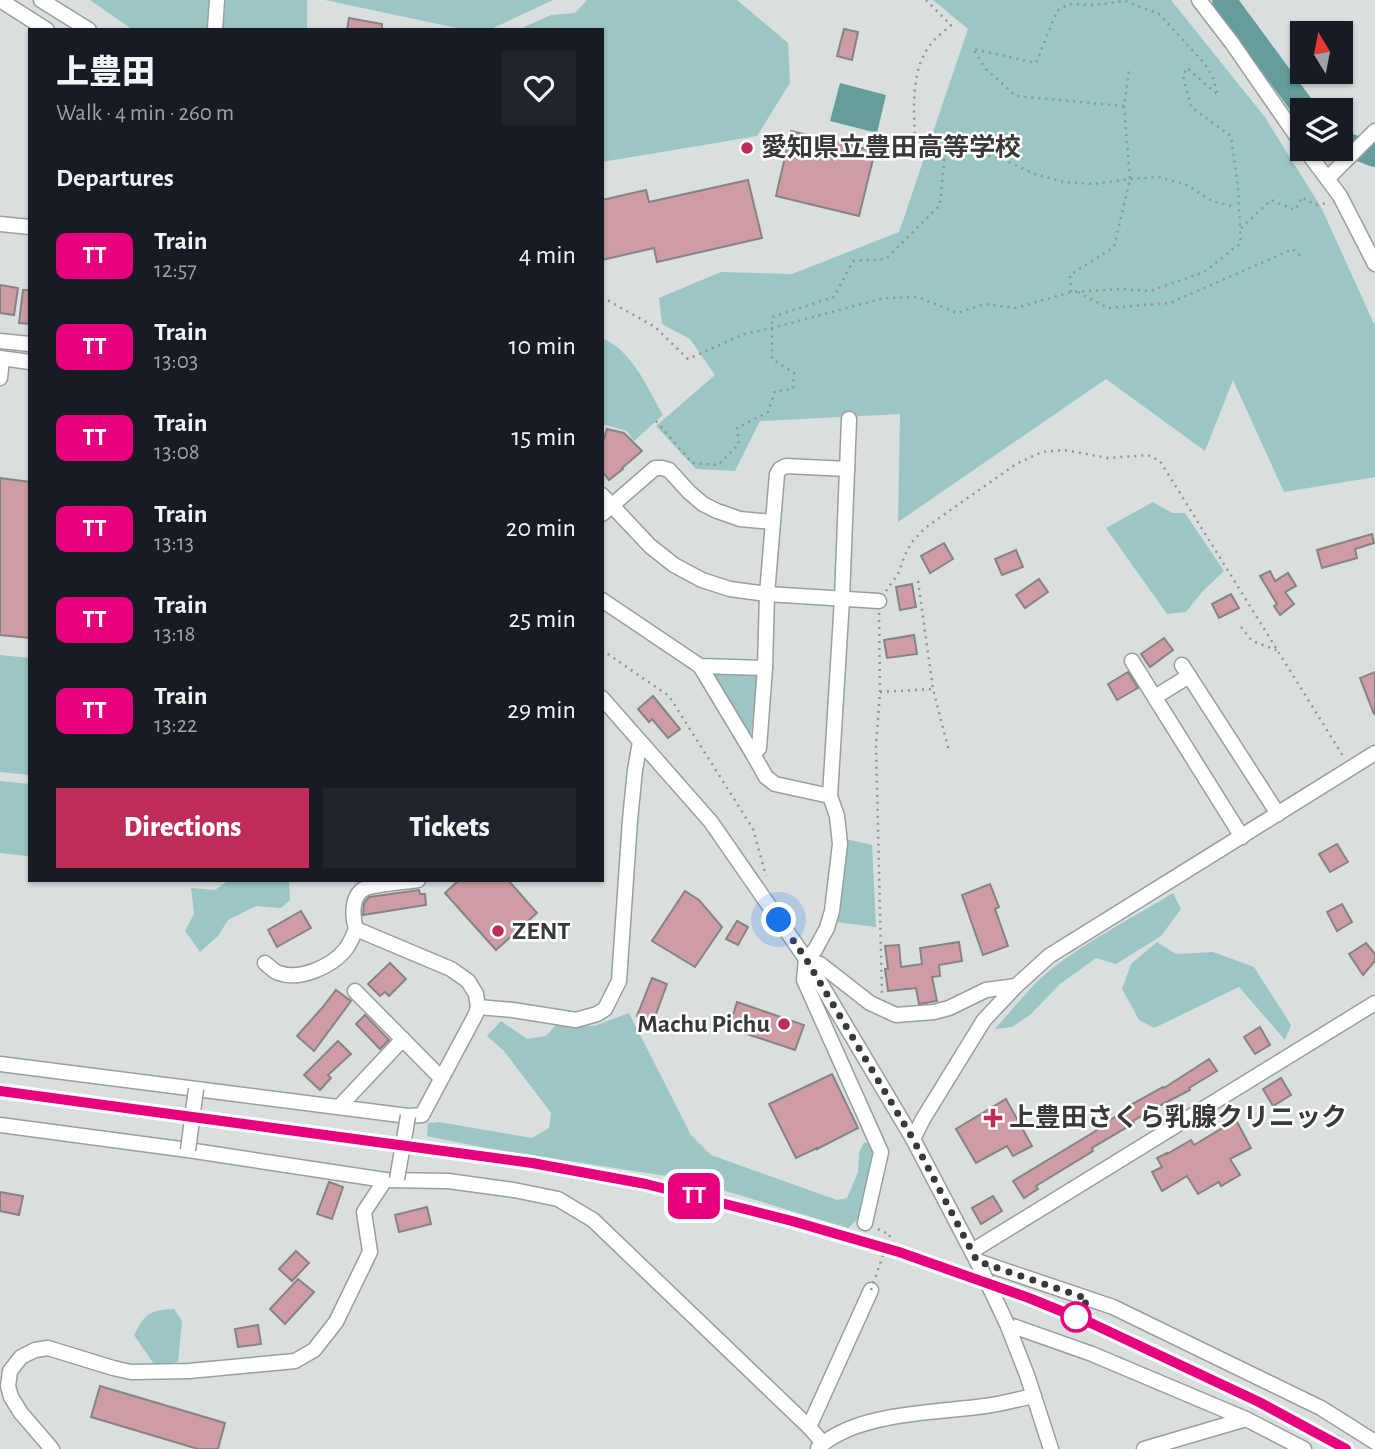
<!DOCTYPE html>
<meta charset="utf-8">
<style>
:root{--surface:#171b24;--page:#20242c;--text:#f1f3f6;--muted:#9ea1a6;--accent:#bd2d57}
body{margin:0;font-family:"Alegreya Sans","Noto Sans JP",sans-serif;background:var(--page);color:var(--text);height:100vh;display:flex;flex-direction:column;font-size:26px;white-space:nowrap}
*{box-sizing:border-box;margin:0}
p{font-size:23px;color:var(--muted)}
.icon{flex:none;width:38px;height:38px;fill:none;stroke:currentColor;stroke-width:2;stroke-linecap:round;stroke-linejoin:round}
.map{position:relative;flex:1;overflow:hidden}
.side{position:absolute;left:28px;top:28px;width:576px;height:854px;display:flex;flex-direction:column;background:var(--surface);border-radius:0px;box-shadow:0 2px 5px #0004}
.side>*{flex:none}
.badge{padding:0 14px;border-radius:10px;font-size:24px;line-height:46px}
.needle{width:46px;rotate:350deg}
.fabs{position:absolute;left:1290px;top:21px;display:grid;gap:14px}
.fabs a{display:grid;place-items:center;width:63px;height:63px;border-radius:0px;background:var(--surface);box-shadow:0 2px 5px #0004;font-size:35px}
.you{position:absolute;width:35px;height:35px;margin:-18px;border:5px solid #fff;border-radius:50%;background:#1a73e8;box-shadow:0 0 0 10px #1a73e833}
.map>.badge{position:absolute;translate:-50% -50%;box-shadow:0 0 0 4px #fff}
h2{padding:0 28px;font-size:26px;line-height:63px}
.round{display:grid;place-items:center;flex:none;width:74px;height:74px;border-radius:0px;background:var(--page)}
.headline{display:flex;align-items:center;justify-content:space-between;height:119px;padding:0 28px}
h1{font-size:33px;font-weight:800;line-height:52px}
.cta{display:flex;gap:14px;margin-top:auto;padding:14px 28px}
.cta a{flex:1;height:80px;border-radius:0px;background:var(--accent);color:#fff;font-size:28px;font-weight:800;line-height:80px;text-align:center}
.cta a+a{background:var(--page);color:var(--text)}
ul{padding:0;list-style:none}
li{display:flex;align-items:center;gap:21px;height:91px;padding:0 28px}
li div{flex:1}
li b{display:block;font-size:26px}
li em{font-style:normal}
li .badge{min-width:77px;font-weight:700;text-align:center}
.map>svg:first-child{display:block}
</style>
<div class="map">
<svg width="1375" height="1449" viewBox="0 0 1375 1449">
<rect width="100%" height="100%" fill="#d9dfdf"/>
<g fill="#9bc6c3">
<path d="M90,0h217v30h-174z"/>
<path d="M325,0h228l-64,30h-23z"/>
<path d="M587,0h150l51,43 2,40 -33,53 -155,26v-132h-79l1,-3 27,-12 24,-2z"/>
<path d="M933,0h238l93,116 57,91 54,119v151l-91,15 -51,-112 -28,71 -99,-72 -208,143 2,-108 -140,7 -25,50 -39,-2 -40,-43 59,-51 -25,-36 -28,-15 -3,-26 62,-26 71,2 107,-42 69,-203z"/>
<path d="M602,338c30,12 46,51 61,77l-29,26 -7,-10 -25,-7z"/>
<path d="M1153,502l19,11h13l39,58 -22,21 -16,20 -19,2 -61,-86z"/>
<path d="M0,655l30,3v117l-30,-3z"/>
<path d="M710,673l48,2 -7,60z"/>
<path d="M0,781l30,3v52l-2,20 -28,-3z"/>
<path d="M846,839l26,6 4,82 -41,-5z"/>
<path d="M229,880h60l1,20 -9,8 -25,-2 -28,14 -10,16 -18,16 -15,-21 9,-17 -3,-26 24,2z"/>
<path d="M1173,893l8,16 -20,27 -45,28 -20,-6 -36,26 -30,31 -18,12 -17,2c19,-21 37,-45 59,-62 37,-28 80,-50 119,-74z"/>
<path d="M1157,942l19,12 37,-2 41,15 37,58 -6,15 -46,-53 -85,41 -15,-8 -17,-31 9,-25z"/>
<path d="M629,1013l62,122 20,20 126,45 10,-2 11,-26 1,-19 5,-11 9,3 2,12 -14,59 -13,12 -162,-49 -200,-31 -59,-12 1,-13 11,-1 93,16 17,-10 2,-15 -47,-62 -17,-15 14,-15 26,18 19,-3 11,-12 37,2z"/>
<path d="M174,1309l8,12 -4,41 -24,2 -20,-29c11,-21 15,-25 40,-26z"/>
</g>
<path fill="#649d99" d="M840,83l46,12 -9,38 -47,-12z"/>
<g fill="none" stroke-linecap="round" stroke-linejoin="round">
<g stroke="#649d99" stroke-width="24">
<path d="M1224,0l81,110"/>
<path d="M1340,142l35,13"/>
</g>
</g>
<g fill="#ce9ca4" stroke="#888383" stroke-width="2">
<path d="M349,18l33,6v6h-35z"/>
<path d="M844,29l14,3 -6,28 -15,-4z"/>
<path d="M791,131l84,20 -16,65 -83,-20z"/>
<path d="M748,180l14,58 -105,24 -3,-14 -52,12v-60l44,-10 3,12z"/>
<path d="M0,285l18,3 -4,27 -14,-2z"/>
<path d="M23,290h7v34l-11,-1z"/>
<path d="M607,429l17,4 18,18 -20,17 1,1 -14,11 -7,-9v-26z"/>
<path d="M0,478l30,4v156l-30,-3z"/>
<path d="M1372,534l2,9 -19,6 2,9 -35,10 -5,-18z"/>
<path d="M944,543l9,16 -23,14 -9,-17z"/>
<path d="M1016,550l7,17 -21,8 -7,-16z"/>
<path d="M1270,571l5,10 13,-8 8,13 -11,6 9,12 -14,11 -6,-9 3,-2 -17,-28z"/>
<path d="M1039,579l9,13 -23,16 -9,-13z"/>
<path d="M912,584l4,23 -16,3 -4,-23z"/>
<path d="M1231,594l8,14 -20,10 -7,-14z"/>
<path d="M914,635l3,19 -30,4 -3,-18z"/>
<path d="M1164,638l9,12 -23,17 -9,-13z"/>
<path d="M1128,672l10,16 -21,12 -9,-16z"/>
<path d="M1375,672v42h-1l-14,-36z"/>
<path d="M653,696l27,33 -12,9 -16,-19 -3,3 -11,-13z"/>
<path d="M1337,844l11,18 -18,10 -11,-18z"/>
<path d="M459,880h49l29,33 -41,37 -51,-57z"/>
<path d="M990,884l9,23 -4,2 13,37 -25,9 -21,-60z"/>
<path d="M419,890l1,4h5l1,11 -63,10 1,-12 5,-6z"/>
<path d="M685,891l14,9 23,27 -27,40 -43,-26z"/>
<path d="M1342,904l10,18 -15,9 -10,-19z"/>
<path d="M301,911l10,17 -34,19 -9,-17z"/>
<path d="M737,921l11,6 -10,18 -12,-6z"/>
<path d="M959,942l3,19 -23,4 1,11 -8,1 5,24 -18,3 -3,-16 -28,3 -3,-22h3l-3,-23 14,-1 2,22 21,-3 -2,-16z"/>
<path d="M1366,943l9,11v7l-12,14 -14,-21z"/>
<path d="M390,963l16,16 -17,17 -4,-4 -5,4 -12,-12z"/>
<path d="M652,978l15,6 -14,38 -16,-6z"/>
<path d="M336,990l15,11 -37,50 -17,-15 25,-28z"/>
<path d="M737,1002l67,23 -9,25 -66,-22z"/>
<path d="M365,1015l24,25 -9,9 -24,-25z"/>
<path d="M1260,1027l10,18 -15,9 -11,-17z"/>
<path d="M338,1041l13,13 -23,21 3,3 -11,12 -16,-15z"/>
<path d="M1209,1059l8,12 -28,17 1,2 -31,16 -26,15 1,2 -42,25 1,3 -57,35 2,3 -14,9 -11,-17 81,-49 16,-12 20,-12 -1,-2 34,-19 1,1z"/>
<path d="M832,1074l26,54 -41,21v-1l-21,10 -27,-54z"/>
<path d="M1281,1078l10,17 -18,11 -10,-17z"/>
<path d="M1006,1099l26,47 -19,10 -6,-10 -31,17 -20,-34z"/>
<path d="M1236,1120l15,28 -21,11 10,16 -19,11 -2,-4 -21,12 -11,-18 -25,15 -10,-19 10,-5 -5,-9 10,-5v1l24,-14 3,5z"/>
<path d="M329,1182l14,5 -11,32 -15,-5z"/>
<path d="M0,1192l23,4 -4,19 -19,-4z"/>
<path d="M993,1196l9,15 -21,13 -9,-16z"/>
<path d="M427,1207l4,17 -32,8 -4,-17z"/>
<path d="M296,1251l13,12 -17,18 -13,-12z"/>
<path d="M298,1279l16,13 -29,32 -15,-15z"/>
<path d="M258,1325l3,19 -23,3 -3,-18z"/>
<path d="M100,1386l125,37 -7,26h-20l-107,-32z"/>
</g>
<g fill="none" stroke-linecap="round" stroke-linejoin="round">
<path stroke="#b9bebe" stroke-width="14" stroke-dasharray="14 7" stroke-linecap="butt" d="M1335,1449l7,-12"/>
<defs>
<g id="minor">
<path d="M0,0l47,30"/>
<path d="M41,0l48,30"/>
<path d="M1199,0l33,43 70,101"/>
<path d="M215,30l2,-30"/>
<path d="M1305,149l35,47 35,68"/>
<path d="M1328,178l47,-47"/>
<path d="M0,224l30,3"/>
<path d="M0,341l30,3"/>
<path d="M0,358l30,4"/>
<path d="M0,378l2,-19"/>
<path d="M849,419l-7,180 -12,197 7,20 3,28 -8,67 -5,17 -12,22 -9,9 -2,21 77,172 -16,71"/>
<path d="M602,495l48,51 24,19 28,15 28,9 37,5 112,7"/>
<path d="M602,514l53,-46h7l7,2 20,22 14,12 14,7 23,8 33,3"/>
<path d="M602,600l98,66 65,2"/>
<path d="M1132,661l110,176"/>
<path d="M1182,665l96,149"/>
<path d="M700,666l53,88"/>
<path d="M1155,697l34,-21"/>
<path d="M602,698l109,124 95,137 107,180 67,128"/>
<path d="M830,796l-55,-12 -9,-7 -13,-23 6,-6 6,-80 2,-74 10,-120 3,-5 6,-3 61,3"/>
<path d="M806,959l14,5 50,39 26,12 38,-3 15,-4 37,-18 30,-4"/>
<path d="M265,963c4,3 9,9 14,10 21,8 53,-7 66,-23 5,-6 8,-14 11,-21"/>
<path d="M355,991l86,87"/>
<path d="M478,1007l35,3 63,10 21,-6 8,-5 14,-28 11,-161 5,-50 5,-28"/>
<path d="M0,1064l408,52 14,-1 54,-101 2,-7 -2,-13 -8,-13 -17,-12 -95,-40c-4,-13 -5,-35 10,-41 11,-4 40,-6 52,-8"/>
<path d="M339,1107l64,-68"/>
<path d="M0,1125l188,25 197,30 63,1 66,9 44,9 35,21 216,207 14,16"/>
<path d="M913,1139l10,-20 61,-99 32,-34 33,-30 326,-203"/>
<path d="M972,1251l403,-248"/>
<path d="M977,1261l136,46 208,101 54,34"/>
<path d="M1007,1324l85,30 154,65 58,30"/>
<path d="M1007,1324l20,51 24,74"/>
<path d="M809,1427l62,-137"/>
<path d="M818,1448c38,-36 117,-35 167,-42 17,-2 33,-7 49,-10"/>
<path d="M52,1449l-31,-36 -10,-16 -3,-11 2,-15 11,-14 14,-7 13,-2 65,20 18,4 58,-1 106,-10 19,-11 22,-28 34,-70 -6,-40 21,-32"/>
<path d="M1144,1449l102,-30"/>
</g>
</defs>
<use href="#minor" stroke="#999f9f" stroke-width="17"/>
<g stroke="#8f9494" stroke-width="2.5" stroke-dasharray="2 5" stroke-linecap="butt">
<path d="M926,0l25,25c-6,6 -15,12 -20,19 -21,26 -17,65 -16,96l88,19 31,15 30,8 29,2 37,-5 29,-2 28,8 25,16 24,6"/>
<path d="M1124,106l-108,-10 -30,-27 -13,-20 63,14 21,-52 12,-7 25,1 31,-4 34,13 46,50 8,14 5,17 -31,-27 -4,8 8,31 40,29 7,51 2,42 31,-29 24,10 7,-13 13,8 14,-2"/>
<path d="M1071,292l-1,-17 44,-28 16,-68 -6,-73 5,-35"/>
<path d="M1078,292l30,16 62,-5 123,-54 11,10"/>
<path d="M602,297l53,30 33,32 56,-25 28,-6 112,-30 34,-1 39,16 27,-9 32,4 55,-16 50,-3 29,2 54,-19 37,-29 -1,-14"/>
<path d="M656,421l36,42 26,2 21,-21 -2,-16 31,-16 7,-21 18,-2 1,-16 -22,-14v-42l62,-20 19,-36 33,-2 54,-54 5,-53 2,-5"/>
<path d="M918,581l15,108 16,62"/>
<path d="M886,591l12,-17 7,-19 7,-13 13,-14 91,-64 26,-12 22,-2 44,8 40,-3 12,6 183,295"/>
<path d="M879,613l1,79 -4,53 6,250"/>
<path d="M1241,627l11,14 27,10"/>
<path d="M602,650l67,46 84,133 13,47"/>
<path d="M880,692l52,-3"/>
<path d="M878,1229l12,6"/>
</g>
<use href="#minor" stroke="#fff" stroke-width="14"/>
<path stroke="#484b4b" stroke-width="4.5" stroke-dasharray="10 5" stroke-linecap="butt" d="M0,1091l532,72 114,21 123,31 69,18 61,19 130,46 46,19 35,14 149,71 86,47"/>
<defs>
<g id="minor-bridge">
<path d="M188,1150l8,-61"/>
<path d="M397,1179l11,-63"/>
<path d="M980,1267l27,57"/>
</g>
</defs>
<use href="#minor-bridge" stroke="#999f9f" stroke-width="17" stroke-linecap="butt"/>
<path stroke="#8f9494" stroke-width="2.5" stroke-dasharray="2 5" stroke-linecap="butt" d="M871,1290l19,-55"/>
<use href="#minor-bridge" stroke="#fff" stroke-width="14"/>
</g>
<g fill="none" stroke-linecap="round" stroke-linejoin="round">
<defs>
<path id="line" d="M0,1091l532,72 114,21 146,37 107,31 130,46 64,26 166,78 87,47"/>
</defs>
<use href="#line" stroke="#fff" stroke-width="16"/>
<use href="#line" stroke="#e6007e" stroke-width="10"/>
<path stroke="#383a3a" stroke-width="7" stroke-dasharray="0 12.6" d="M779,920l27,39 107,180 64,122 111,38 -12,18"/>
</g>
<g fill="#bd2d57" stroke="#fff" stroke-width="2.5">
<circle cx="747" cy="148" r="7"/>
<circle cx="498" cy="931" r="7"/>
<circle cx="784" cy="1024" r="7"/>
<path d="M989.5 1107.5h7v7h7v7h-7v7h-7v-7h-7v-7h7z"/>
</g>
<circle fill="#fff" stroke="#e6007e" stroke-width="3.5" cx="1076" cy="1317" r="14"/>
<g text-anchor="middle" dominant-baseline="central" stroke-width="5" stroke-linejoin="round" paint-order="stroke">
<g font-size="26" font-weight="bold" fill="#383a3a" stroke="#fff" text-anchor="start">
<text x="761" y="148">愛知県立豊田高等学校</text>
<text x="512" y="931">ZENT</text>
<text x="770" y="1024" text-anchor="end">Machu Pichu</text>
<text x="1009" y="1118">上豊田さくら乳腺クリニック</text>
</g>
</g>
</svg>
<div class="fabs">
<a><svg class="needle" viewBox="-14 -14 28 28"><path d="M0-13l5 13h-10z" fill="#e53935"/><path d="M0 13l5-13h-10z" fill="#9ea1a6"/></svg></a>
<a><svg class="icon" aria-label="layers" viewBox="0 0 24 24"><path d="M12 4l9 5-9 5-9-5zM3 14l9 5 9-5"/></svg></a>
</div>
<div class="you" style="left:779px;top:920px"></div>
<b class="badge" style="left:694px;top:1196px;background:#e6007e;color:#fff">TT</b>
<section class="side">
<div class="headline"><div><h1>上豊田</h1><p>Walk · 4 min · 260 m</p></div><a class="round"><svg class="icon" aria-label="heart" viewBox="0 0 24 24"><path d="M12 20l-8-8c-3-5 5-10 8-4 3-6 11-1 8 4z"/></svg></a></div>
<h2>Departures</h2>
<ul>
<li><span class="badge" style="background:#e6007e;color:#fff">TT</span><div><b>Train</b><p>12:57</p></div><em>4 min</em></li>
<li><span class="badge" style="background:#e6007e;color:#fff">TT</span><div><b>Train</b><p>13:03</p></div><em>10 min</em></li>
<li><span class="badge" style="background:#e6007e;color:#fff">TT</span><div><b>Train</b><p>13:08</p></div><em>15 min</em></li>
<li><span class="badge" style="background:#e6007e;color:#fff">TT</span><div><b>Train</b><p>13:13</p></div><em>20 min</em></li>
<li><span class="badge" style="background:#e6007e;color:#fff">TT</span><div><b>Train</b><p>13:18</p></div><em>25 min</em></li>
<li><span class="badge" style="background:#e6007e;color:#fff">TT</span><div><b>Train</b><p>13:22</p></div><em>29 min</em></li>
</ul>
<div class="cta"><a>Directions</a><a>Tickets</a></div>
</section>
</div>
